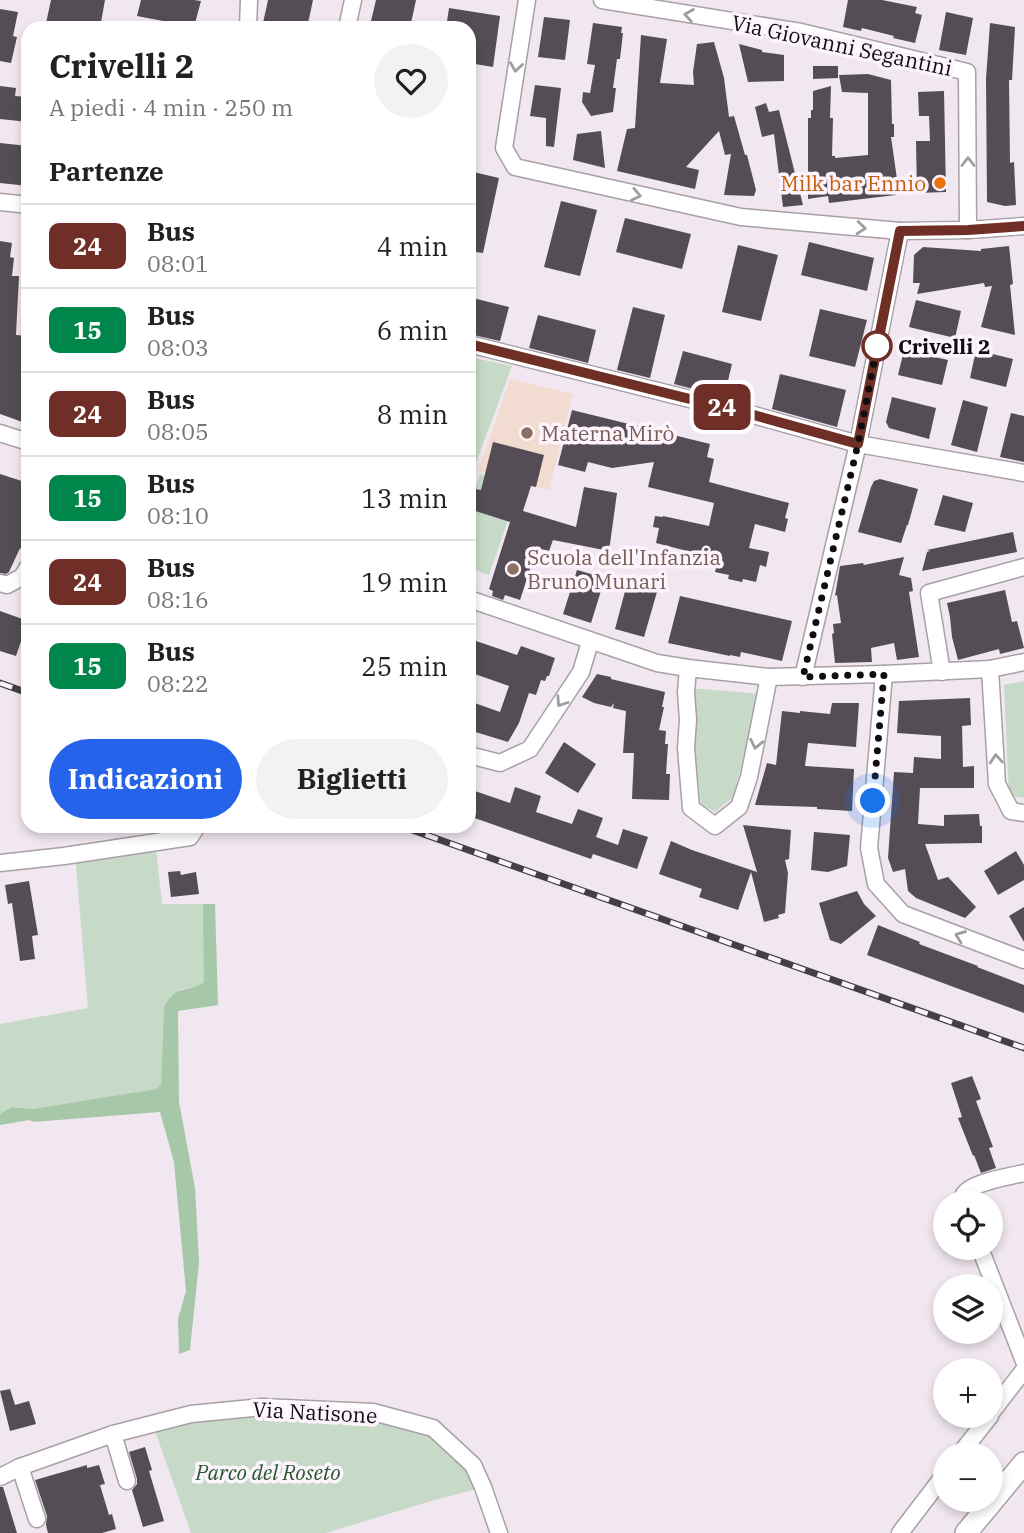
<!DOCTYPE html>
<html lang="it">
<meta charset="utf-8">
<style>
:root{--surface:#fff;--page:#f2f2f2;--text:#202124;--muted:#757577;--line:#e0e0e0;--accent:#2563eb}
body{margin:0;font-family:"IBM Plex Serif",serif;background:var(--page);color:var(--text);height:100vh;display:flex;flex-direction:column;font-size:26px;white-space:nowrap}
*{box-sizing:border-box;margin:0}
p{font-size:23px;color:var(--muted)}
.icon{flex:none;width:38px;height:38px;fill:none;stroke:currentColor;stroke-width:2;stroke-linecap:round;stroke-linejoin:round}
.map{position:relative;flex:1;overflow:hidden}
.details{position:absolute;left:21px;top:21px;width:455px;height:812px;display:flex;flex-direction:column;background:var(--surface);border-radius:21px;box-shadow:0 4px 10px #0003}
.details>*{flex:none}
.badge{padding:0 14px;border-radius:10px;font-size:24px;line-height:46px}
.controls{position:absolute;left:933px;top:1190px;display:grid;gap:14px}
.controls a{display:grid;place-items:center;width:70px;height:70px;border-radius:50%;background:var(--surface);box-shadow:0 4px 10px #0003;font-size:35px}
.you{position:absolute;width:35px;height:35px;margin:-18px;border:5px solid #fff;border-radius:50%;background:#1a73e8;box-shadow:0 0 0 10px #1a73e833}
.map>.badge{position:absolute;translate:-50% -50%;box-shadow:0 0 0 4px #fff}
h2{padding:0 28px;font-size:26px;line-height:63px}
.round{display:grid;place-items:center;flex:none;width:74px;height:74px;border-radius:37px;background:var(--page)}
.head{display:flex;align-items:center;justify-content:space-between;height:119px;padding:0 28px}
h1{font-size:33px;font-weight:700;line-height:52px}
.button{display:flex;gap:14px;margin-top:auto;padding:14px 28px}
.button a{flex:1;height:80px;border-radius:42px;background:var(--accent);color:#fff;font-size:28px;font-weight:700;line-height:80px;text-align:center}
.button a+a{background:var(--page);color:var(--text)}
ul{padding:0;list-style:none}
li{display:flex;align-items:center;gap:21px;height:84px;padding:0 28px;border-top:2px solid var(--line)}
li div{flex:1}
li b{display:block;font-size:26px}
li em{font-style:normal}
li .badge{min-width:77px;font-weight:700;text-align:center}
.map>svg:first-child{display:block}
</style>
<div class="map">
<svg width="1024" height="1533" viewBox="0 0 1024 1533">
<rect width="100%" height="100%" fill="#f1e7f0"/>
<path fill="#f2dbd0" d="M510,379l63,15 -24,96 -71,-19z"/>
<g fill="#c6dac7">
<path d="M469,357l43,9 -43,116z"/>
<path d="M480,474l40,12 -31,89 -20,-7v-62z"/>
<path d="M1024,681v117l-15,-2 -5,-111z"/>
<path d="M690,688l71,6 -28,103 -18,15 -14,-8 -8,-68z"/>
<path d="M156,849l6,55h41l1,11v67l-7,5 -17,2 -16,18 -3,77 -4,6 -124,19 -20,-2 -13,7v-90l88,-16 -13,-153z"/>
<path d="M263,1410l110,5 58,16 53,56 -53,14 -105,32h-135l-37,-105z"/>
</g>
<path fill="#a6c7a8" d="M203,904h12l3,101 -40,6 1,91 16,86 4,74 -9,88 -11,4 -1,-35 8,-28 -12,-129 -14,-50 -127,10 -3,-2 -30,5v-11l12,-7 21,2 124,-20 4,-5 3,-77c15,-26 21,-12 40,-25z"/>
<g fill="#554d55">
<path d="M51,0h54l-5,28h-55z"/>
<path d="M141,0h53l7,1 -7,26 -57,-11z"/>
<path d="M268,0h45l-6,28h-35l1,-3 -10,-2z"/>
<path d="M376,0h40l-6,28h-37l1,-7h-3z"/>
<path d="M848,0h34l35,7 -2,6 7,2 -7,28 -22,-5 1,-2 -32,-8 -1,3 -18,-4z"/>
<path d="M449,8l51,8 -7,51 -24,-4v-35h-23z"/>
<path d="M0,9l18,3 -5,24 4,1 -6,26 -11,-2z"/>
<path d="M946,12l27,6 -7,37 -27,-5z"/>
<path d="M544,17l26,3 -5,40 -27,-3z"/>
<path d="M593,23l29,4 -1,6h2l-3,26h-3l-4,29h3l-3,24 -22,4 -9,-14 1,-10 7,1 5,-28 -8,-1z"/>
<path d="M990,23l25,4 -3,53h-3l1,83 4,-1 2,43 -11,1 -18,-4 -1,-123z"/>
<path d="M641,35l26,4 -7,44 34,2 -1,-13 4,-28 17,-2 10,36 5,39 5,-1 11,39h2l9,35 -2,6 -30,-1 7,-41 -6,1 -6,-24 -33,36 13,3 -4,19 -78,-18 10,-42 8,-1z"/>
<path d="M739,44l23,6v2l22,3v26l-36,1z"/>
<path d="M813,66h25v12l-25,1z"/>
<path d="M868,74l23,6 1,44h2v13h-3l8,56h-3v2l-67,8 -1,-7 -20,3v-81h3v-8h2v-19l18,-5 -1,32h3l-1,38h3v2l33,-3v-62l-26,-1 -3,-17z"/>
<path d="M535,85l26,3 -7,59 -8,-1v-28l-16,-2z"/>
<path d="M0,86l16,2 -1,8 13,1v25l-28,-3z"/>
<path d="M944,91l2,101 -29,1 -1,-52h14l-1,-25h-10l-1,-24z"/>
<path d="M766,103l3,9 10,-2 24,95 -20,2 -9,-73 -12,3 -7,-30z"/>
<path d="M601,131l4,37 -32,-8 4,-26z"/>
<path d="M0,143l28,3v40l-28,-3z"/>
<path d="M469,171l30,7 -16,75 -14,-2z"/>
<path d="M561,201l36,9 -17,66 -36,-9z"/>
<path d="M625,218l66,16 -9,35 -66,-17z"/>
<path d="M0,241l12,2 -2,14 4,1 -2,18h7l-3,59 12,1v88l-28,-10z"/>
<path d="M809,242l65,16 -7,33 -66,-16z"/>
<path d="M738,245l40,10 -17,66 -39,-9z"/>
<path d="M1009,246l4,38 -3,1 5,50 -34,-8 11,-41 -7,1 -1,-4 -67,11 3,-11h-7l1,-28 9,-8 58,4v-2z"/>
<path d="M469,297l40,10 -9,34 -31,-7z"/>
<path d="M916,300l45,11 -6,27 -46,-11z"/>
<path d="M633,307l32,8 -15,63 -33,-8z"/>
<path d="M820,309l47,11 -12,47 -46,-11z"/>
<path d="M538,315l58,15 -8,33 -59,-15z"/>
<path d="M904,350l44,10 -6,25 -44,-10z"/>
<path d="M976,350l37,9 -7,28 -36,-9z"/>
<path d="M683,351l49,13 -8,33 -50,-13z"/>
<path d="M780,374l66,16 -9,37 -65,-18z"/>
<path d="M892,397l44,11 -7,31 -40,-11 -3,-6z"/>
<path d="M963,400l25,7 -11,45 -26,-7z"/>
<path d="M572,410l138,34 -3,13 7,2 -5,23 80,21 -4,15 3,1 -3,13 -30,-8 -6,24 20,4 -3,15 -6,-2 -4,17 -13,-3 -1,3 -14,-3 1,-4 -14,-3 2,-8 -27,-6 1,-6 -35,-9 3,-15 -6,-1 2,-11 8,1v-1l46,10 5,-23 -66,-16 6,-25 -42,6 -24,-6 -3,10 -27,-7z"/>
<path d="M1011,413l13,3v46l-24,-5z"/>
<path d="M493,442l51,13 -8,32 -5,-1 -8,25 53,16 8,-40 33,6 -8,58 -56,-11 -4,11 -12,-3 -17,52 -15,-5 -2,5 -11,-4 1,-5 -4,-2 21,-67 -41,-13 6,-20 6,1z"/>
<path d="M0,474l28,9v45l-7,21 -1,-1 -11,24 -3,2 -6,-1z"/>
<path d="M880,479l38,10 -10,36h-1l-6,18 -43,-11 13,-45 3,-6z"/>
<path d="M943,495l30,8 -8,29 -31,-7z"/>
<path d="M1013,532l4,20 -95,19 5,-19 3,-1 -3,-1z"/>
<path d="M904,557l-5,18 12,3 2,13 -4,1 10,65 -22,3 -3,-17 -23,5 1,14 -37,1 -3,-29 2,-1 -1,-9 8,-1 -4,-28 -2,1 5,-30 23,-3 1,2z"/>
<path d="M577,570l28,8 -14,45 -28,-9z"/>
<path d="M627,584l30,8 -13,45 -29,-8z"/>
<path d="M1005,590l7,32 5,-1 7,27 -24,6 -1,-5 -41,11 -6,-23 -2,-20 -3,-14z"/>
<path d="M680,596l112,25 -10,40 -41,-9 -1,5 -10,-2v1l-62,-13z"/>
<path d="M0,611l28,10 -12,35 -16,-5z"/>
<path d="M473,640l44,15 4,-9 34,12 -6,18h-2l-2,5 -4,-1 -5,15 -7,-2 -10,30 -11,19 -39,-12v-29l31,11 9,-26 -40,-14v-21z"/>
<path d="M597,674l14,3v2l54,13 -3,15h2l-5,23 7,1 -1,13h3l-2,30h4l-1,26 -37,-1 2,-46h-11l3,-42 -13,-3 1,-5 -3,4 -17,-4 -12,-6z"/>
<path d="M970,698l1,27 -9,1 1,41 11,-1v22h-54l-2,36 26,2v-11l35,-1 1,12h2v17l-57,1 13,36 10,-3 28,30 -11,11 -49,-20 -8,-7 -3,-22 -12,3 -5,-14 6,-86 19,1 1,-16 27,2v-23l-44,-3 2,-32z"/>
<path d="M832,703h27l-3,44 -48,-4 -3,23 49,3 -2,42 -35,-2v-2l-62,-2 12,-42 9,2 6,-54 18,2v-2l30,3z"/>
<path d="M564,742l32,22 -18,29 -33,-20z"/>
<path d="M515,787l26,9 -5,16 36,12 6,-15 25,9 -7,19 22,8 5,-16 25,8 -11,32 -44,-15 -2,5 -122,-43v-27l41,14z"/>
<path d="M743,825l48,5 -2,29 -4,1 3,13 -3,40 -7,2 1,3 -15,4 -13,-50 -13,38 -39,-13 3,-8 -43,-15 12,-33 21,9 65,22z"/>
<path d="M814,832l36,3 -3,31 -19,6 -17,-2z"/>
<path d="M1016,851l8,14v15l-26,15 -14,-24z"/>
<path d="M180,871l1,4 15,-3 3,22 -28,3 -3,-25z"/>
<path d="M29,881l9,54 -6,1 3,23 -15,2 -8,-58 -4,1 -3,-19z"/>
<path d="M857,891l7,13 12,12 -35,28 -11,-4 -11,-37z"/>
<path d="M1024,907v35l-15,-26z"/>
<path d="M878,925l42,17 -1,2 59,22 -1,1 47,18v28l-157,-58z"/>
<path d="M972,1076l9,23 -5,2 17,46 -4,1 7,20 -15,5 -7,-18 -1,1 -15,-38 4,-1 -11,-34z"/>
<path d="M10,1389l5,16 14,-4 7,23 -26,7 -10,-40z"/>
<path d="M145,1447l7,23 -3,1 15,50 -21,6 -11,-37 5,-6v-5l-8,-27z"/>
<path d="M87,1465v3l12,-3 6,19 -5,1 9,30 3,-1 4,15 -14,4h-54l-2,-8 1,-9 -12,-36z"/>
<path d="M0,1487h3l14,46h-17z"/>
</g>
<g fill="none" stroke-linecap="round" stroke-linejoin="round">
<defs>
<g id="street">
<path d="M527,0l-23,148 11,19 226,50 159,14 68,-1 56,-4"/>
<path d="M602,0l199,32 166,40 1,158"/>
<path d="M248,28l1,-28"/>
<path d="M347,28l6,-28"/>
<path d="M0,202l28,3"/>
<path d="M469,344l281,70 108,30 166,29"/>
<path d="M0,433l28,9"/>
<path d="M0,583l7,2 15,-8 6,-10"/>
<path d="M469,599l188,64 31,5 81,9 115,-3 106,-5 34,-7"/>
<path d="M688,668l-2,24 2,28 -2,28 5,60 24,18 24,-19 10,-30 20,-100"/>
<path d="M990,669l7,115 14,27 13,2"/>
<path d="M942,672l-13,-79 95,-26"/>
<path d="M884,674l-15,174 7,36 27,30 121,46"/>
<path d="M803,677l55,-233 42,-213"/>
<path d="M469,755l31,8 30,-14 51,-77 9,-30"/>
<path d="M0,863l64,-7 126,-19 6,-9"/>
<path d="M962,1202c1,-6 0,-6 5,-11 9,-9 43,-15 57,-18"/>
<path d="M980,1248l44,113"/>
<path d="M990,1414l34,-44"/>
<path d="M113,1434l14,47"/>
<path d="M960,1454l30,-38"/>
<path d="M20,1467l17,52"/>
<path d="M0,1477l20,-10 93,-33 78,-20 71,-7 111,5 60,16 40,37 10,22 16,46"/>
<path d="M900,1533l45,-59"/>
</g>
<path id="secondary" d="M966,1533l58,-70"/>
</defs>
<use href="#street" stroke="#a89fa7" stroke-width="19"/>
<use href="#secondary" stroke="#a89fa7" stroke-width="24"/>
<use href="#street" stroke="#fff" stroke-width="16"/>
<use href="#secondary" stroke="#fff" stroke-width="21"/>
<defs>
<g id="rail">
<path d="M0,683l28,10"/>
<path d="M401,826l623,222"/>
</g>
</defs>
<use href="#rail" stroke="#443f44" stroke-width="7"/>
<use href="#rail" stroke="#fef4fd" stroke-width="4.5" stroke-dasharray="13" stroke-linecap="butt"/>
</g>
<defs><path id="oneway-chevron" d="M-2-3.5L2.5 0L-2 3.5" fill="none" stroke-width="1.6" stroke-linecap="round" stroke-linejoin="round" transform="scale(1.75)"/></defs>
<g stroke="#9f9e9f">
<use href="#oneway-chevron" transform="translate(689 15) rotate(-171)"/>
<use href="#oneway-chevron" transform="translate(516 67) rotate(98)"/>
<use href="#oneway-chevron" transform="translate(968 162) rotate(-90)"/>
<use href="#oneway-chevron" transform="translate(636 195) rotate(12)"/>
<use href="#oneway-chevron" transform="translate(861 228) rotate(5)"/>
<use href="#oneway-chevron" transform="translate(561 702) rotate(124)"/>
<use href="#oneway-chevron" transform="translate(756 744) rotate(102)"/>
<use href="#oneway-chevron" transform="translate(996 759) rotate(-94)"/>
<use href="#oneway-chevron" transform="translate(960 936) rotate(-159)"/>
</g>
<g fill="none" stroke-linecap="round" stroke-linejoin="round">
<defs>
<path id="line" d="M469,344l281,70 108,30 42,-213 68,-1 56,-4"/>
</defs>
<use href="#line" stroke="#fff" stroke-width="16"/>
<use href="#line" stroke="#6f2f26" stroke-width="10"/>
<path stroke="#100d10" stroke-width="7" stroke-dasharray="0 12.6" d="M873,801l11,-127 -81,3 55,-233 21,-107 -2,9"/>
</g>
<circle fill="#e8710a" stroke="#fef4fd" stroke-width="2.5" cx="940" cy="183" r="7"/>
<circle fill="#fff" stroke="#6f2f26" stroke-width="3.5" cx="877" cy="346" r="14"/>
<g fill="#8d6e63" stroke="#fef4fd" stroke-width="2.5">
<circle cx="527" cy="433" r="7"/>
<circle cx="513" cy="569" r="7"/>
</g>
<g text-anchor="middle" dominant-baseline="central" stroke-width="7" stroke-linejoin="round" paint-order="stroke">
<g font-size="21" fill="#100d10" stroke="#fef4fd">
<text transform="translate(842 45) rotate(12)">Via Giovanni Segantini</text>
<text transform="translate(315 1412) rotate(3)">Via Natisone</text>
</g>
<g font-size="21" fill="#c56008" stroke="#fef4fd" text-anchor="end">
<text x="926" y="183">Milk bar Ennio</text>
</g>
<g font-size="21" font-weight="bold" fill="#100d10" stroke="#fef4fd" text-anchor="start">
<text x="898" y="346">Crivelli 2</text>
</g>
<g font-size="21" fill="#785e54" stroke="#fef4fd" text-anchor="start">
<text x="541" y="433">Materna Mirò</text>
<text x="527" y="557">Scuola dell'Infanzia<tspan x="527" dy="24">Bruno Munari</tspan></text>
</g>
<g font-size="21" font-style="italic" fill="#26572d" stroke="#fef4fd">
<text x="268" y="1472">Parco del Roseto</text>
</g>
</g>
</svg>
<div class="controls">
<a><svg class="icon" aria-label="locate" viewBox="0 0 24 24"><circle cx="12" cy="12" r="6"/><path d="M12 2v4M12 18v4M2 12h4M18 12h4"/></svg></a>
<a><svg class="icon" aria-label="layers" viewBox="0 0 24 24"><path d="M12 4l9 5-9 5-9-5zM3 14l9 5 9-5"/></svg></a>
<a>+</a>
<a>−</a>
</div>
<div class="you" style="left:873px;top:801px"></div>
<b class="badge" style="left:722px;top:407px;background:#6f2f26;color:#fff">24</b>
<section class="details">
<div class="head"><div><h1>Crivelli 2</h1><p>A piedi · 4 min · 250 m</p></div><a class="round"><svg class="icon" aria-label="heart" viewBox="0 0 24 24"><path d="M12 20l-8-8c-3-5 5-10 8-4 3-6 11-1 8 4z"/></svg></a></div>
<h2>Partenze</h2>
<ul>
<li><span class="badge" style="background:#6f2f26;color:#fff">24</span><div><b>Bus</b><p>08:01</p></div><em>4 min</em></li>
<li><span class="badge" style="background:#00854a;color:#fff">15</span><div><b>Bus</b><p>08:03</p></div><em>6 min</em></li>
<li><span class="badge" style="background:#6f2f26;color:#fff">24</span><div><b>Bus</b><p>08:05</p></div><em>8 min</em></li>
<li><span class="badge" style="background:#00854a;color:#fff">15</span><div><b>Bus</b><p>08:10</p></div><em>13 min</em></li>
<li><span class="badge" style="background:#6f2f26;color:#fff">24</span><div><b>Bus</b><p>08:16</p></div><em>19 min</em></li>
<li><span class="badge" style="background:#00854a;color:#fff">15</span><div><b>Bus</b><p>08:22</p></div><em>25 min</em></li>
</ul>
<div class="button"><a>Indicazioni</a><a>Biglietti</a></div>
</section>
</div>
